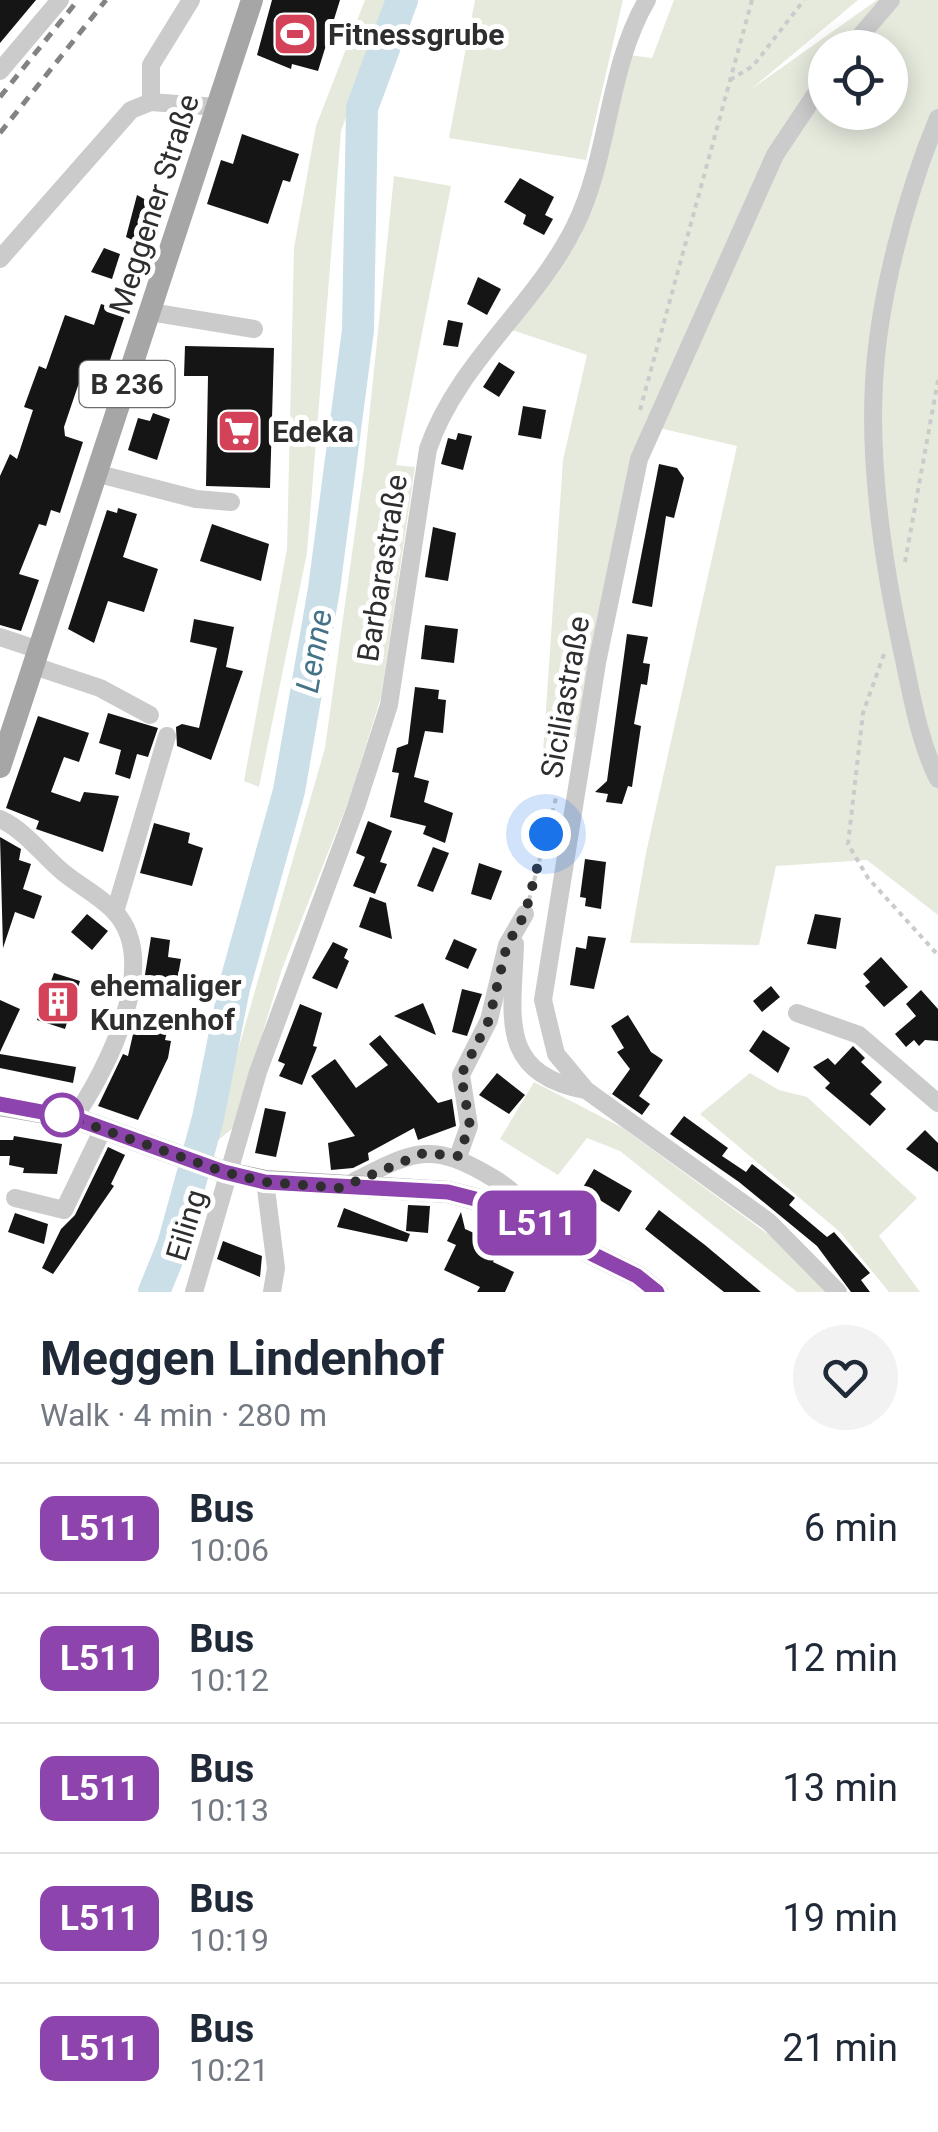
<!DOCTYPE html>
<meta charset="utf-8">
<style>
:root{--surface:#fff;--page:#f2f2f3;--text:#1f2937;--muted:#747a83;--line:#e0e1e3}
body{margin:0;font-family:Roboto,sans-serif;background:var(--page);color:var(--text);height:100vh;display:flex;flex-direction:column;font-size:38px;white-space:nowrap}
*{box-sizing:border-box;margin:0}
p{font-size:32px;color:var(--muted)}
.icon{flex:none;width:55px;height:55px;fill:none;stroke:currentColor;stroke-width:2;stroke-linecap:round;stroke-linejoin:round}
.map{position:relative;height:1292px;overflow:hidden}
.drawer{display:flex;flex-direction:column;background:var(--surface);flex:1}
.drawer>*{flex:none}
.badge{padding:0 20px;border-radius:15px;font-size:35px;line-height:65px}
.buttons{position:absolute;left:808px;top:30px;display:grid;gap:20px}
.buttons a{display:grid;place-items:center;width:100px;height:100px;border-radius:50%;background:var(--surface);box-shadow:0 5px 25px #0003;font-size:50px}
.you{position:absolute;width:50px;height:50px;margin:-25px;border:8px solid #fff;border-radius:50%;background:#1a73e8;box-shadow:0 0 0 15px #1a73e833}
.map>.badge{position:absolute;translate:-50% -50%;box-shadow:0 0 0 5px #fff}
.round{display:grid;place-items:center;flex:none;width:105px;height:105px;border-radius:52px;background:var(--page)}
.head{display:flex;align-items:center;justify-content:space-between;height:170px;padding:0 40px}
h1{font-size:48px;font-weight:700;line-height:75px}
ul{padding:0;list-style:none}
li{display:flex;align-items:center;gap:30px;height:130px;padding:0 40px;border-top:2px solid var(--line)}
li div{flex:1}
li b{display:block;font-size:38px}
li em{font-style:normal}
li .badge{min-width:110px;font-weight:700;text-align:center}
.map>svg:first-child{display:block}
</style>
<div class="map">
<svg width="938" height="1292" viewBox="0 0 938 1292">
<rect width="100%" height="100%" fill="#fff"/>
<g fill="#e5eadd" fill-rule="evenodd">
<path d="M365,0h23l-47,131 -34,422 -48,234 -15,-6 43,-232 7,-301 22,-122z"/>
<path d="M475,0h148l-37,160 -137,-22z"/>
<path d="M674,0h184l-108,90 127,-90h61v915l-71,-55 -91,6 -17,79 -129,-2 16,-90 91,-407 -91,-21 -70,312 -33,16 20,-293 24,-105 -75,-25 68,-93 49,-182 23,3zM825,48h65v64h-65z"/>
<path d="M394,176l57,10 -55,279 19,2 -34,230 -31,100 -68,172 -48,158 -24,20 115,-399 39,-281z"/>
<path d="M750,1073l29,17 28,7 110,101 -38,38 41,56h-31l-49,-60 -140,-118z"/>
<path d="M534,1082l89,46 172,126 32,38h-30l-177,-141 -33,-13 -29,37 -58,-36z"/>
</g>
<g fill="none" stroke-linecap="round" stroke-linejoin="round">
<path stroke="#cbdfe8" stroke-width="32" d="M154,1292l19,-47 35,-127 26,-130 55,-197 35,-202 34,-259 4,-222 40,-108"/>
</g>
<g fill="#151515">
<path d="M0,0h36l-36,43z"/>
<path d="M272,0h68l-22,71 -26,-7 -1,5 -34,-14z"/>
<path d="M242,134l57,20 -9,28 -7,-2 -15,44 -61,-20 14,-44 12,4z"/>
<path d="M520,178l34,19 -9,18 8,4 -9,16 -21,-11 3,-9 -22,-13z"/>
<path d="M137,195l22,12 -9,27 -7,-2 -4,11 -13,-6z"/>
<path d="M104,248l16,6 -8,25 -21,-7z"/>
<path d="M478,277l23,12 -14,26 -20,-11z"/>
<path d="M101,304l25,8 -22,66 -21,-7 -19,56 1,9 18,6 -23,71 -9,-3 -5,16 -7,-2 -20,50 20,6 -18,51 -21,-6v-149l10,-22 7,5 16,-49 -9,-3 15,-41 7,3 19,-54 29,10z"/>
<path d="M448,320l15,3 -5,24 -15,-2z"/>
<path d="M185,346l89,2 -4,140 -64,-2 2,-110h-24z"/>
<path d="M499,362l16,10 -16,25 -16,-10z"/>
<path d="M523,406l23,4 -5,29 -23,-4z"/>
<path d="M153,413l17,6 -13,41 -29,-10 10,-32 12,3z"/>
<path d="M458,433l14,3 -9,34 -22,-6 7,-26 8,2z"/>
<path d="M659,464l18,4 7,10 -10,40 -8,-2 -14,91 -20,-4z"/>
<path d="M118,508l19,6 -14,43 35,12 -14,43 -36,-11 -14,42 -26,-14 39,-119 10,3z"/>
<path d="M212,524l57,20 -8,37 -61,-20z"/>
<path d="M433,527l23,6 -8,48 -23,-4z"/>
<path d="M194,619l40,8 -8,40 17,4 -32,89 -34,-14 -1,-19 6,-3 17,4 18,-80 -27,-6z"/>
<path d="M425,625l33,4 -4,34 -33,-4z"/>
<path d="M627,634l21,3 -5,26 7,1 -3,21 -6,-1 -7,40 7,2 -9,61 -4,-1 -6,18 -16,-2 2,-8 -13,-2 12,-11z"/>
<path d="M415,687l24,3 -1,9 8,1 -3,33 -18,-2 -11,46 15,4 -5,21 29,11 -8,30 -22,-9 3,-8 -36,-9 9,-44 -7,-1 5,-24 11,-4z"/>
<path d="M108,713l50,15 -10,29 -11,-3 -7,25 -15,-5 6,-24 -22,-7z"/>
<path d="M38,716l51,17 -10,29 -15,-5 -13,35 29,10 4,-10 35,4 -16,56 -67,-23 3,-8 -33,-13z"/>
<path d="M368,821l24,10 -12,31 7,2 -12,30 -22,-8 12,-29 -9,-4z"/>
<path d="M154,823l36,10 -2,10 15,5 -11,38 -52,-13z"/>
<path d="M0,837l21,12 -2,11 12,4 -8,25 19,7 -8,23 -19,-7 -12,36z"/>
<path d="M433,847l16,6 -16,39 -16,-6z"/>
<path d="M585,859l21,3 -5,47 -16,-3 1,-8 -6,-1z"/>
<path d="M479,863l23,8 -11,29 -20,-6z"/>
<path d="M370,897l16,6 6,36 -33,-12z"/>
<path d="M87,914l21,17 -16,19 -21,-18z"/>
<path d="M815,914l26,4 -5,31 -29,-5z"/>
<path d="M588,936l18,2 -12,51 -24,-4 6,-38 10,2z"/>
<path d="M151,937l19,3 -2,17 13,2 -5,28 -32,-6z"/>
<path d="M454,939l23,10 -9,20 -23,-10z"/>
<path d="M333,942l15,7 -4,9 5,3 -12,28 -25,-11z"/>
<path d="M881,957l27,30 -24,20 -19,-21 5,-4 -7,-8z"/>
<path d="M54,973l26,8 -15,48 -28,-9z"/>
<path d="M771,986l9,11 -18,15 -9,-11z"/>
<path d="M462,989l20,5 -15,42 -15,-4z"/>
<path d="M921,990l17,19v32l-13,-1 -6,6 -5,-6 -8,7 -11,-13 21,-18 -10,-12z"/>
<path d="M0,1000l20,9 -20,43z"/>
<path d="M423,1003l9,21 4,11 -42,-19z"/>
<path d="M300,1004l22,9 -9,33 4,1 -15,38 -23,-9 6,-12 -7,-3z"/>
<path d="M628,1015l23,37 12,8 -24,36 11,8 -8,11 -30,-21 18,-25 -13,-17 7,-4 -13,-22z"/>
<path d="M137,1017l32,6 -4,17 6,1 -3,17 -30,62 -40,-14 25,-52 5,2z"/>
<path d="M763,1030l27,18 -12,25 -29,-22z"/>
<path d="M380,1035l58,68 14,-4 4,27 -38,14 -4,-12 -46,25 1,7 -16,8 -22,2 -3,-27 27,-7 -44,-60 24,-17 21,29 32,-23 -19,-21z"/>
<path d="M853,1046l12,12 -4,4 21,20 -12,12 16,15 -16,17 -45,-38 5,-5 -17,-16 15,-9 7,7z"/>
<path d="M0,1054l76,13 -3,16 -73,-15z"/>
<path d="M497,1073l28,22 -16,19 -30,-19z"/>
<path d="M265,1108l21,4 -10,45 -21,-4z"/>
<path d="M684,1116l44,32 -6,8 24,16 6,-8 43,34 -6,7 38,32 7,-5 36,41 -9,7 9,12h-19l-34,-46 -78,-64 -69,-48z"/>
<path d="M925,1130l13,13v29l-32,-23z"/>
<path d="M14,1136l48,8 -5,30 -34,-1 1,-5 -15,-3 1,-9h-10v-16h13z"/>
<path d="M108,1147l17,8 -14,29 3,2 -61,88 -11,-6 19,-39 14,-14z"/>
<path d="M594,1169l38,22 -13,21 -37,-23z"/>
<path d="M408,1205l22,1 -2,27 -22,-2z"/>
<path d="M344,1208l66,26 -3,8 -70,-15z"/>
<path d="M659,1210l46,35 56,47h-37l-79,-63z"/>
<path d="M461,1212l4,17 36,16 -8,17 21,10 -9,20h-28l3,-5 -36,-17 12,-25 -9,-4z"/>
<path d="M15,1213l33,11 -4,20 -36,-12z"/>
<path d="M223,1241l39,15 -2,21 -43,-18z"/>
</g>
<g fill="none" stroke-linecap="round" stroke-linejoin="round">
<g stroke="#cbcbcb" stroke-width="4" stroke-dasharray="5 5" stroke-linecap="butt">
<path d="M730,80l23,-14 51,-66"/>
<path d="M640,410l112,-410"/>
<path d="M905,562l33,-182"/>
<path d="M884,654l-21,59 -15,131 20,34 70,77"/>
<path d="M529,900l27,-102"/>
</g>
<g stroke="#cbcbcb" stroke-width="18">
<path d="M850,48l41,-48"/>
<path d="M0,71l60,-71"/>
<path d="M825,80l-50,75 -136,304 -42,204 -54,337 13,54 30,36 183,132 69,70"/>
<path d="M151,102v-37l40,-65"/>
<path d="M938,118c-32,77 -60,182 -64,265 -5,90 10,185 29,272 9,42 16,86 35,124"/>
<path d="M0,259l131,-149 20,-8 66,5"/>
<path d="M150,312l104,17"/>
<path d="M99,474l97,25 35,3"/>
<path d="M0,637l39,13"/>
<path d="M34,666l66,22 50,27"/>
<path d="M0,819c26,12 42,36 64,54 16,13 36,23 50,38 49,51 -8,160 -40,207"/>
<path d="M115,912l52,-176"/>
<path d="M515,944c-2,71 -19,129 70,146"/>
<path d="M797,1013l62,22 79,68"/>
<path d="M458,1157l11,-31 -8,-51 28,-55 18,-75 18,-31"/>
<path d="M265,1181l11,87 -4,24"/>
<path d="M347,1185c64,-32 81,-47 146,-7 17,10 30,21 34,40"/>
<path d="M15,1198l49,12 39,-81"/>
<path d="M194,1292l64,-220 98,-265 33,-102 39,-256c29,-86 107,-142 147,-223 35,-71 32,-158 72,-226"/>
</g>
<g stroke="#a6a6a6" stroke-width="22">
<path d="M0,767l252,-767"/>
<path d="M0,1105l74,13 150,54 41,9 183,11 39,10 150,74 20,16"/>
</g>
<g stroke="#838383" stroke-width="5" stroke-dasharray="10 8" stroke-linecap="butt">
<path d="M0,97l78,-97"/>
<path d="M0,133l106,-133"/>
</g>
</g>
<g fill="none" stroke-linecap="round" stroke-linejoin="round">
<defs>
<path id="line" d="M0,1104l74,14 150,54 41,10 183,10 39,10 150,74 20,16"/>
</defs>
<use href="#line" stroke="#fff" stroke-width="22"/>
<use href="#line" stroke="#8e44ad" stroke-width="15"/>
<path stroke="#2e2e2e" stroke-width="10" stroke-dasharray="0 18" d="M62,1115l162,57 41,10 75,6 84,-35 34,3 12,-30 -9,-51 28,-55 18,-75 18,-31 21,-80"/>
</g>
<defs>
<symbol id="stadium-square" viewBox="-11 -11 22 22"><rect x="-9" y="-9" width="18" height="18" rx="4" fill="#d34258" stroke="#fff"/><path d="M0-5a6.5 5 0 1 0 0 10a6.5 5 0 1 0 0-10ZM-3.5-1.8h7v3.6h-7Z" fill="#fff"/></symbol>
<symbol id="supermarket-square" viewBox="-11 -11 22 22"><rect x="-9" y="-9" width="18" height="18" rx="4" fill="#d34258" stroke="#fff"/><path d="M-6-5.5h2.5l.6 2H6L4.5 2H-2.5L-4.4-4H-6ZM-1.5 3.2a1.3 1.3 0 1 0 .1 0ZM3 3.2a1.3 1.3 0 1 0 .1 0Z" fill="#fff"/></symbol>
<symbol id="building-square" viewBox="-11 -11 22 22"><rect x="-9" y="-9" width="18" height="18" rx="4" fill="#d34258" stroke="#fff"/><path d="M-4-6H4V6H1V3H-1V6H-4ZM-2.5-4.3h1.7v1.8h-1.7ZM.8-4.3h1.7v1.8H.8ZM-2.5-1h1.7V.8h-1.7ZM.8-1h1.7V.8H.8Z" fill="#fff"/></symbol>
</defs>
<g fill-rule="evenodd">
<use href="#stadium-square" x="270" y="9" width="50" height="50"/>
<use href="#supermarket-square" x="214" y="406" width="50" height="50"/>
<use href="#building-square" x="33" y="977" width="50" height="50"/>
</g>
<circle fill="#fff" stroke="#8e44ad" stroke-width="5" cx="62" cy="1115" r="20"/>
<g text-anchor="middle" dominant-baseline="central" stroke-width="10" stroke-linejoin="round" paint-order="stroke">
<rect fill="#fff" stroke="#6d6d6d" stroke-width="2.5" x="79.5" y="361" width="95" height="46" rx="8"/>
<g font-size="28" font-weight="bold" fill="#2e2e2e">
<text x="127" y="384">B 236</text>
</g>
<g font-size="30" font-weight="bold" fill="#2e2e2e" stroke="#fff" text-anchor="start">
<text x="328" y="34">Fitnessgrube</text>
<text x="272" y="431">Edeka</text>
<text x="90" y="985">ehemaliger<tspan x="90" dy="34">Kunzenhof</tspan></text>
</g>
<g font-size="30" fill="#2e2e2e" stroke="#fff">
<text transform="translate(154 204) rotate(-72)">Meggener Straße</text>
<text transform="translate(382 568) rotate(-81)">Barbarastraße</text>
<text transform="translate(565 697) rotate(-80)">Siciliastraße</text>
<text transform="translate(186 1225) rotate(-73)">Eiling</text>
</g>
<g font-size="32" font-style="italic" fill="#447388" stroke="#fff">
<text transform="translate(314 651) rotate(-80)">Lenne</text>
</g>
</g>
</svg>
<div class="buttons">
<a><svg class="icon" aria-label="locate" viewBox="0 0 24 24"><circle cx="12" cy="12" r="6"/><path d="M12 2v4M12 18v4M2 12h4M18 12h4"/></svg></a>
</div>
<div class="you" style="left:546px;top:834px"></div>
<b class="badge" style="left:537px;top:1223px;background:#8e44ad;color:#fff">L511</b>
</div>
<section class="drawer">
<div class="head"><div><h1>Meggen Lindenhof</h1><p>Walk · 4 min · 280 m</p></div><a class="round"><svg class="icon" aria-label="heart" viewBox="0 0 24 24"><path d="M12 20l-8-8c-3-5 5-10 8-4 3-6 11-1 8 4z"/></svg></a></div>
<ul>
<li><span class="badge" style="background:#8e44ad;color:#fff">L511</span><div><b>Bus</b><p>10:06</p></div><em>6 min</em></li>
<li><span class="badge" style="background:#8e44ad;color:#fff">L511</span><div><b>Bus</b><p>10:12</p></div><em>12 min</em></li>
<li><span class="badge" style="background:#8e44ad;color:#fff">L511</span><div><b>Bus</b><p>10:13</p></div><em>13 min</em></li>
<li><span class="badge" style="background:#8e44ad;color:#fff">L511</span><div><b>Bus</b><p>10:19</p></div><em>19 min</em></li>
<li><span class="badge" style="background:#8e44ad;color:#fff">L511</span><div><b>Bus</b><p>10:21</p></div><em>21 min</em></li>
</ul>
</section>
